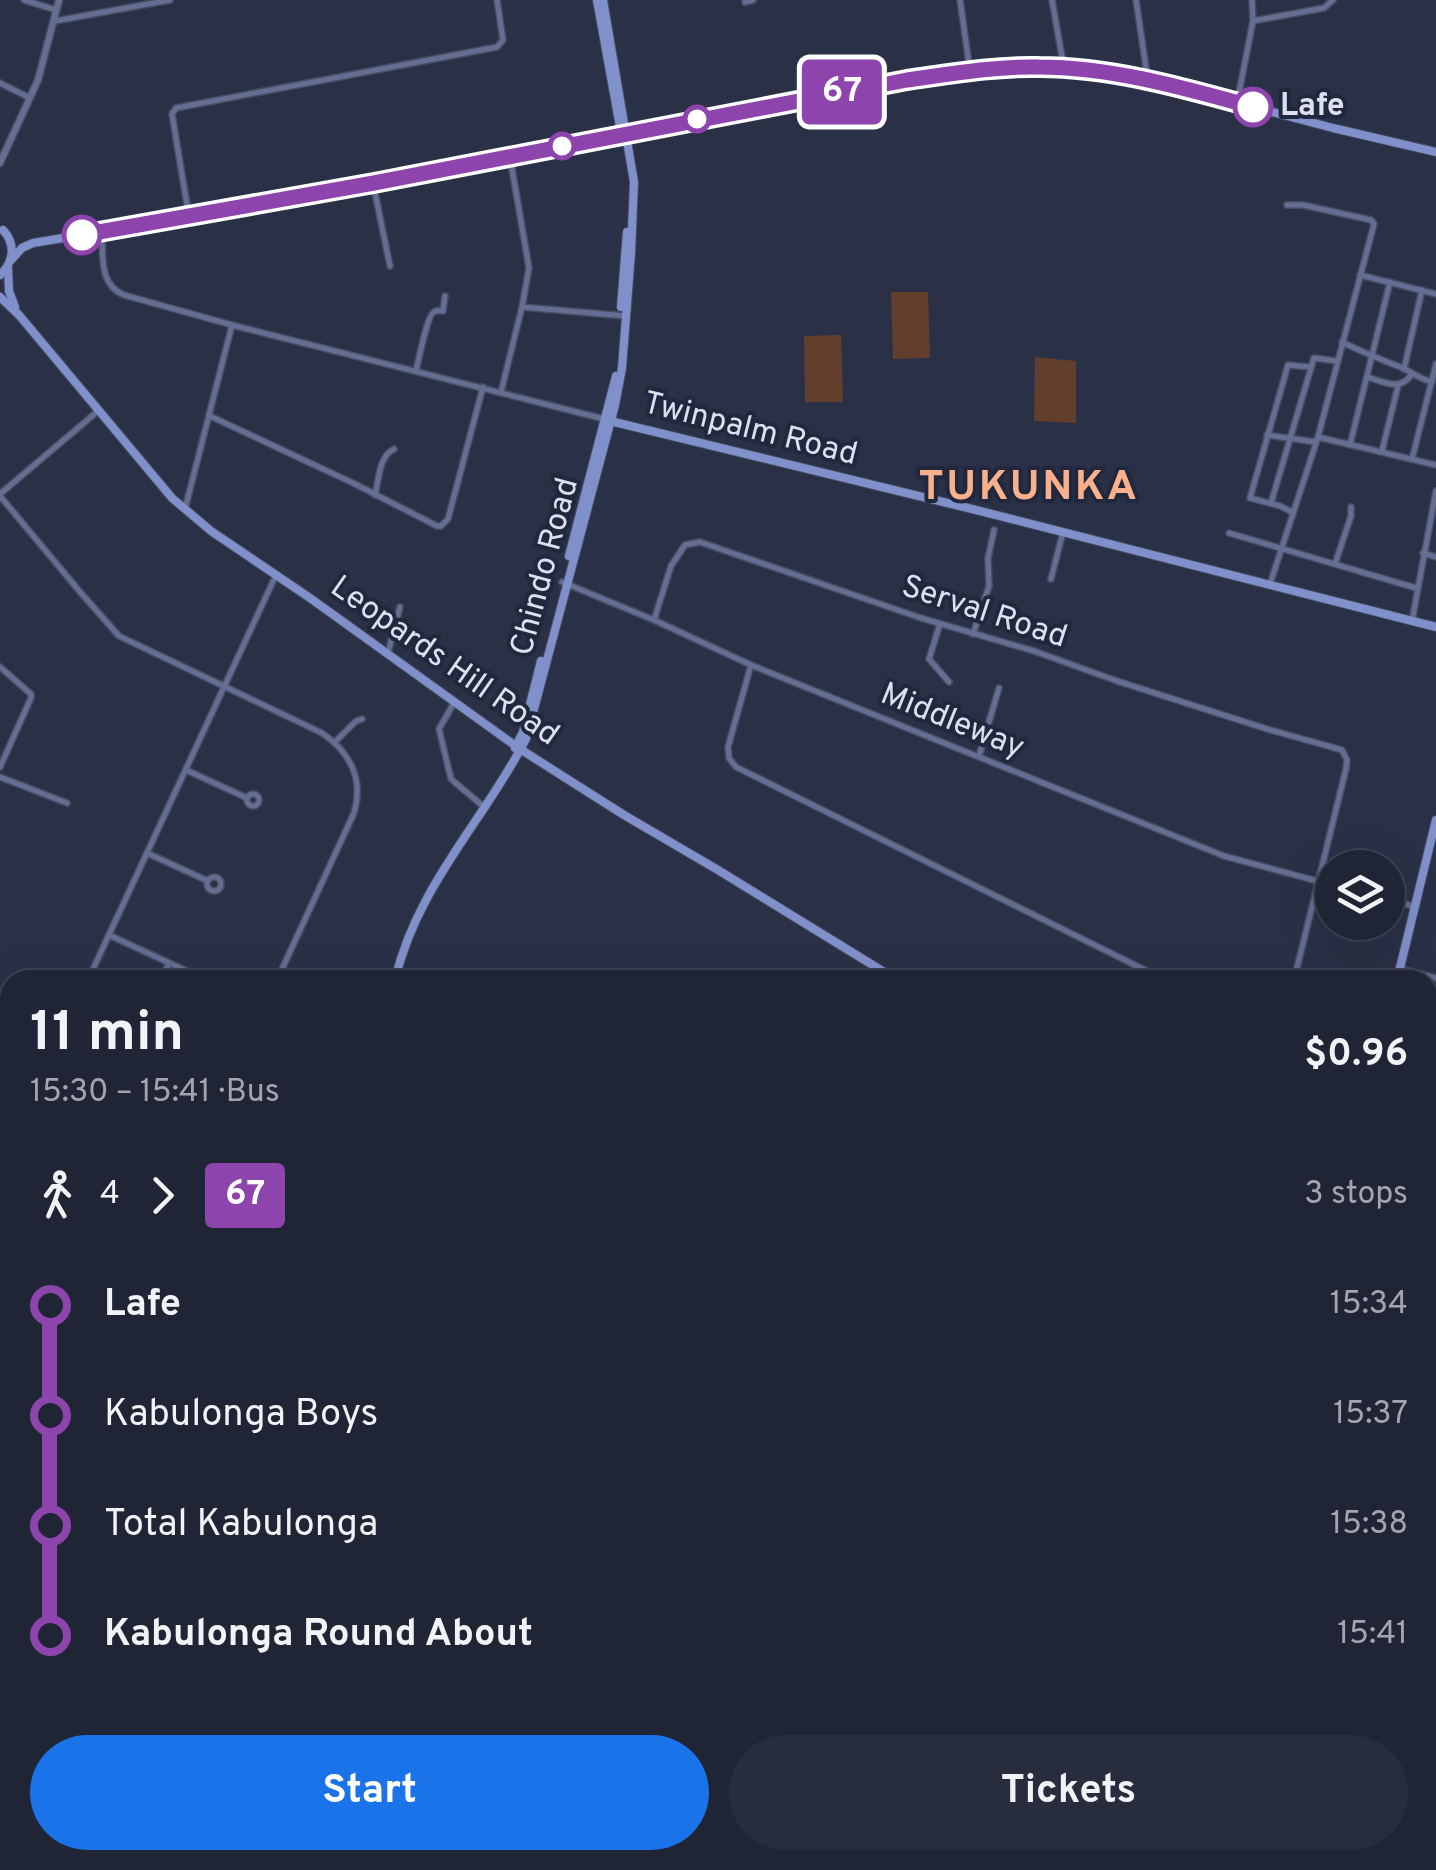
<!DOCTYPE html>
<meta charset="utf-8">
<style>
:root{--surface:#202535;--page:#282d3d;--text:#f1f3f6;--muted:#a2a5ad;--line:#3d4250;--accent:#1a73e8}
body{margin:0;font-family:Overpass,sans-serif;background:var(--page);color:var(--text);height:100vh;display:flex;flex-direction:column;font-size:38px;white-space:nowrap}
*{box-sizing:border-box;margin:0}
p{font-size:32px;color:var(--muted)}
.icon{flex:none;width:55px;height:55px;fill:none;stroke:currentColor;stroke-width:2;stroke-linecap:round;stroke-linejoin:round}
.map{position:relative;flex:1;overflow:hidden}
.side{position:absolute;left:0px;top:970px;width:1438px;height:900px;display:flex;flex-direction:column;background:var(--surface);border-radius:30px 30px 0 0;box-shadow:0 10px 40px #0002,0 0 0 2px var(--line)}
.side>*{flex:none}
.badge{padding:0 20px;border-radius:8px;font-size:35px;line-height:65px}
.tools{position:absolute;left:1315px;top:850px;display:grid;gap:20px}
.tools a{display:grid;place-items:center;width:90px;height:90px;border-radius:50%;background:var(--surface);box-shadow:0 10px 40px #0002,0 0 0 2px var(--line);font-size:50px}
.map>.badge{position:absolute;translate:-50% -50%;box-shadow:0 0 0 5px #fff}
.legs{display:flex;align-items:center;gap:15px;height:110px;padding:0 30px;font-size:32px}
.legs p{margin-inline-start:auto}
.overview{display:flex;align-items:center;justify-content:space-between;height:170px;padding:0 30px}
h1{font-size:55px;font-weight:700;line-height:75px}
.action{display:flex;gap:20px;margin-top:auto;padding:20px 30px}
.action a{flex:1;height:115px;border-radius:60px;background:var(--accent);color:#fff;font-size:40px;font-weight:700;line-height:115px;text-align:center}
.action a+a{background:var(--page);color:var(--text)}
ul{padding:0 30px;list-style:none}
li{display:flex;align-items:center;gap:35px;height:110px;font-size:38px}
li i{display:grid;place-items:center;width:15px;height:100%;margin:0 12px;background:currentColor}
li i::after{content:'';width:25px;height:25px;margin:-12px;border:8px solid;border-radius:50%;background:var(--surface)}
li p{margin-inline-start:auto}
li:first-child i{background:linear-gradient(#0000 50%,currentColor 0)}
li:last-child i{background:linear-gradient(currentColor 50%,#0000 0)}
.map>svg:first-child{display:block}
</style>
<div class="map">
<svg width="1436" height="1870" viewBox="0 0 1436 1870">
<rect width="100%" height="100%" fill="#2a3147"/>
<g fill="#623e2d">
<path d="M891,292h37l2,66 -37,1z"/>
<path d="M841,335l2,67h-38l-1,-66z"/>
<path d="M1035,357l41,4v62l-42,-2z"/>
<path d="M1017,1860h41l5,10h-41z"/>
</g>
<g fill="none" stroke-linecap="round" stroke-linejoin="round">
<g stroke="#2e1002" stroke-width="2.5">
<path d="M690,1860l5,10"/>
<path d="M705,1860l5,10"/>
</g>
<defs>
<g id="minor">
<path d="M24,0l32,10"/>
<path d="M960,0l10,71"/>
<path d="M1052,0l12,68"/>
<path d="M1136,0l12,81"/>
<path d="M745,2l8,-2"/>
<path d="M55,21l115,-21"/>
<path d="M1253,21l71,-13 9,-8"/>
<path d="M0,83l30,15"/>
<path d="M1237,103l16,-82 -1,-21"/>
<path d="M373,183l17,83"/>
<path d="M189,217l-17,-103 4,-6 321,-61 6,-7 -6,-40"/>
<path d="M102,233c1,23 -3,52 22,62l108,30 372,94"/>
<path d="M1360,275l76,19"/>
<path d="M522,307l104,9"/>
<path d="M1342,342c20,10 40,18 61,26 10,5 17,11 29,14"/>
<path d="M1404,369l18,-79"/>
<path d="M416,370c3,-10 11,-55 18,-58 2,-2 6,-1 9,-1l2,-15"/>
<path d="M1367,377c18,5 33,15 45,-3"/>
<path d="M501,392l21,-85 7,-39 -19,-111"/>
<path d="M210,416l145,68 82,42h4l7,-7 35,-132"/>
<path d="M1267,435l49,7"/>
<path d="M1318,437l118,28"/>
<path d="M1350,445l40,-163"/>
<path d="M1382,451l16,-65"/>
<path d="M1412,459l24,-95"/>
<path d="M0,494l98,-83"/>
<path d="M375,495c4,-16 4,-39 19,-46"/>
<path d="M0,496l81,97 38,43 203,97c28,19 42,46 32,80l-77,167"/>
<path d="M1271,503l43,-145 23,3"/>
<path d="M185,509l47,-184"/>
<path d="M1292,512l-12,-6 -30,-8 38,-133 23,2"/>
<path d="M1229,533l187,55"/>
<path d="M1423,553l13,4"/>
<path d="M1335,564l16,-48v-9"/>
<path d="M1051,579l12,-47"/>
<path d="M562,582l92,38 97,45 473,191 108,29"/>
<path d="M1270,584l48,-147 56,-213 -3,-4 -68,-15h-16"/>
<path d="M654,620l17,-54 14,-21 15,-3 221,76 113,33 83,30 150,48 75,21 5,10 -1,9 -52,211"/>
<path d="M1412,621l24,-130"/>
<path d="M940,624l-11,35 20,23"/>
<path d="M973,634l16,-48 -1,-28 6,-28"/>
<path d="M388,653l12,-46"/>
<path d="M751,665l-23,82 1,11 7,9 429,213"/>
<path d="M0,667l31,27v4l-31,69"/>
<path d="M455,701l-16,28 12,50 33,28"/>
<path d="M335,742l21,-21 6,-2"/>
<path d="M979,756l20,-68"/>
<path d="M186,770l61,28"/>
<path d="M0,777l67,26"/>
<circle cx="253" cy="800" r="6"/>
<path d="M147,853l61,28"/>
<circle cx="214" cy="884" r="7"/>
<path d="M1388,899l28,8"/>
<path d="M109,935l97,45"/>
<path d="M1400,969l36,9"/>
<path d="M393,972l34,8"/>
<path d="M88,980l188,-405"/>
<path d="M161,980l8,-17"/>
<path d="M0,1190l10,5"/>
<path d="M1428,1193l8,5"/>
<path d="M1428,1236l8,-15"/>
<path d="M0,1299l10,4"/>
<path d="M0,1414l10,2"/>
<path d="M0,1513l10,3"/>
<path d="M1428,1564l8,4"/>
<path d="M0,1653l10,4"/>
<path d="M0,1766l10,-4"/>
<path d="M1428,1778l8,2"/>
<path d="M5,1796l-2,36 7,3"/>
<path d="M0,1858l7,5 3,7"/>
<path d="M1428,1858l8,-7"/>
<path d="M283,1860v10"/>
<path d="M653,1860l5,10"/>
<path d="M1288,1860l5,10"/>
<path d="M1338,1860l8,10"/>
<path d="M907,1867l15,-7"/>
<path d="M67,1870l1,-10"/>
<path d="M104,1870l1,-10"/>
<path d="M143,1870l1,-10"/>
<path d="M181,1870l2,-4 18,-1"/>
<path d="M322,1870l1,-10"/>
<path d="M469,1870v-10"/>
<path d="M1413,1870l12,-10"/>
</g>
<g id="tertiary">
<path d="M0,163l38,-83 21,-80"/>
<path d="M1428,1446l8,-18"/>
<path d="M0,1796l10,1"/>
<path d="M200,1860l4,10"/>
<path d="M1108,1870l21,-10"/>
</g>
<g id="secondary">
<path d="M597,0l25,138"/>
<path d="M11,260l11,-12 11,-5 156,-26 184,-34 534,-103 114,-13 62,3 83,14 167,44 103,24"/>
<path d="M8,267l1,24 6,16"/>
<path d="M0,275c14,-13 16,-31 3,-45"/>
<path d="M0,297l19,18 153,183 39,33 99,67 210,151 104,66 94,55 179,110"/>
<path d="M621,307l6,-75"/>
<path d="M606,420l366,89 464,118"/>
<path d="M569,556l47,-180"/>
<path d="M515,748l8,-16 18,-71"/>
<path d="M395,980c22,-94 88,-158 131,-241l89,-334 7,-37 9,-115 3,-71 -31,-182"/>
<path d="M1397,980l39,-160"/>
<path d="M0,1070l10,5"/>
<path d="M0,1087l10,5"/>
<path d="M1428,1297l8,5"/>
<path d="M0,1615l10,-1"/>
<path d="M0,1621l10,-1"/>
<path d="M699,1860l5,10"/>
</g>
</defs>
<use href="#minor" stroke="#464d62" stroke-width="8"/>
<use href="#tertiary" stroke="#464d62" stroke-width="9"/>
<use href="#secondary" stroke="#464d62" stroke-width="10"/>
<use href="#minor" stroke="#646e93" stroke-width="5"/>
<use href="#tertiary" stroke="#646e93" stroke-width="6"/>
<use href="#secondary" stroke="#8090ca" stroke-width="8"/>
</g>
<g fill="none" stroke-linecap="round" stroke-linejoin="round">
<defs>
<path id="line-1" d="M82,235l292,-52 533,-103c43,-6 88,-14 132,-13 72,0 145,21 214,40"/>
</defs>
<use href="#line-1" stroke="#fff" stroke-width="22"/>
<use href="#line-1" stroke="#8e44ad" stroke-width="15"/>
</g>
<g fill="#fff" stroke="#8e44ad" stroke-width="5">
<circle cx="1253" cy="107" r="18"/>
<circle cx="697" cy="119" r="12"/>
<circle cx="562" cy="146" r="12"/>
<circle cx="82" cy="235" r="18"/>
</g>
<g text-anchor="middle" dominant-baseline="central" stroke-width="8" stroke-linejoin="round" paint-order="stroke">
<g font-size="32" font-weight="bold" fill="#dce0ef" stroke="#21273c" text-anchor="start">
<text x="1280" y="107">Lafe</text>
</g>
<g font-size="32" fill="#dce0ef" stroke="#21273c">
<text transform="translate(750 430) rotate(14)">Twinpalm Road</text>
<text transform="translate(546 567) rotate(-75)">Chindo Road</text>
<text transform="translate(984 613) rotate(18)">Serval Road</text>
<text transform="translate(444 662) rotate(35)">Leopards Hill Road</text>
<text transform="translate(952 722) rotate(22)">Middleway</text>
</g>
<g font-size="42" font-weight="bold" letter-spacing="2.5" fill="#fab08c" stroke="#21273c">
<text x="1029" y="488">TUKUNKA</text>
</g>
</g>
</svg>
<div class="tools">
<a><svg class="icon" aria-label="layers" viewBox="0 0 24 24"><path d="M12 4l9 5-9 5-9-5zM3 14l9 5 9-5"/></svg></a>
</div>
<b class="badge" style="left:842px;top:92px;background:#8e44ad;color:#fff">67</b>
<section class="side">
<div class="overview"><div><h1>11 min</h1><p>15:30 – 15:41 · Bus</p></div><b>$0.96</b></div>
<div class="legs"><svg class="icon" aria-label="walk" viewBox="0 0 24 24"><circle cx="13" cy="4" r="2"/><path d="M13 8l-2 6 4 7M11 14l-3 7M7 12l3-4h3l4 4"/></svg>4<svg class="icon" aria-label="forward" viewBox="0 0 24 24"><path d="M9 5l7 7-7 7"/></svg><b class="badge" style="background:#8e44ad;color:#fff">67</b><p>3 stops</p></div>
<ul>
<li><i style="color:#8e44ad"></i><b>Lafe</b><p>15:34</p></li>
<li><i style="color:#8e44ad"></i><span>Kabulonga Boys</span><p>15:37</p></li>
<li><i style="color:#8e44ad"></i><span>Total Kabulonga</span><p>15:38</p></li>
<li><i style="color:#8e44ad"></i><b>Kabulonga Round About</b><p>15:41</p></li>
</ul>
<div class="action"><a>Start</a><a>Tickets</a></div>
</section>
</div>
